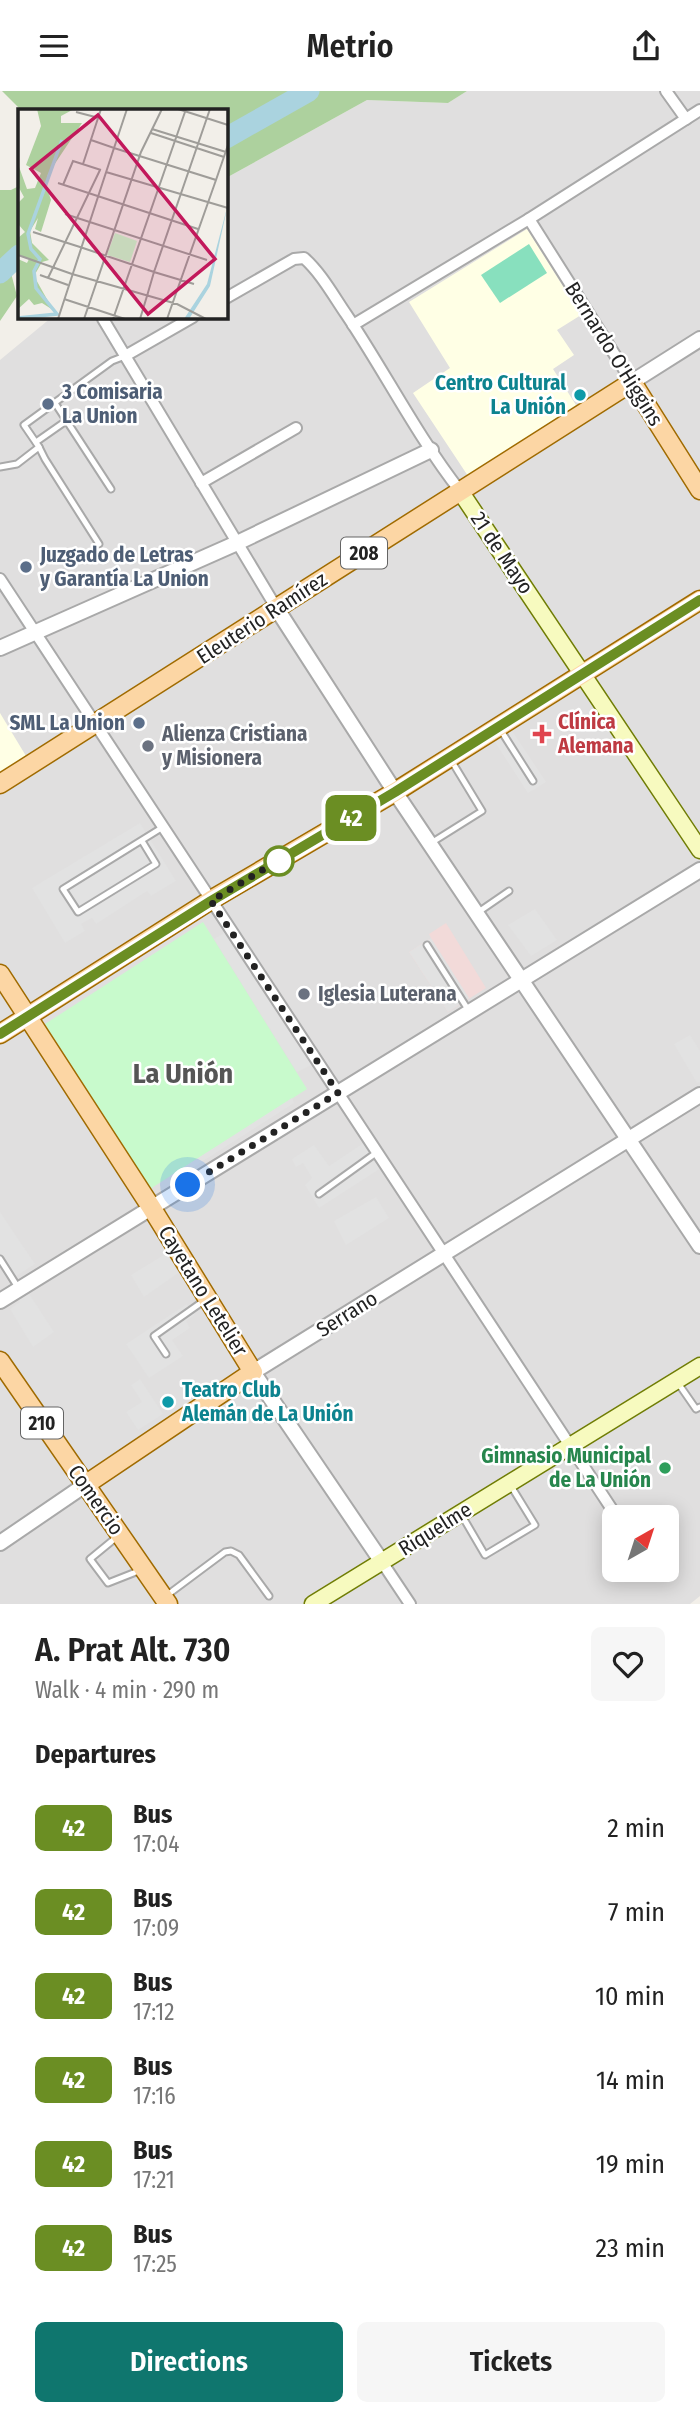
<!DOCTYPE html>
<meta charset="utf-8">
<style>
:root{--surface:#fff;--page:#f6f6f6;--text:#222;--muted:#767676;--accent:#0f766e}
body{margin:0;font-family:"Fira Sans Condensed",sans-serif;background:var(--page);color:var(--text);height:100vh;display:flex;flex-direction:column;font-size:26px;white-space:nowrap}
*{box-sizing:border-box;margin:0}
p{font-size:23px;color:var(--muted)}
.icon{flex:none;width:38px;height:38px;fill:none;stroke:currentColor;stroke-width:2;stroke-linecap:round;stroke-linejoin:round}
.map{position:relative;height:1513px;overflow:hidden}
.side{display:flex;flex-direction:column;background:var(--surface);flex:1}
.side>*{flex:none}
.badge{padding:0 14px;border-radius:10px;font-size:24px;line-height:46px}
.needle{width:46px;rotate:39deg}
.tools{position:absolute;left:602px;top:1414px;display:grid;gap:14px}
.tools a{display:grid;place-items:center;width:77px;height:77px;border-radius:10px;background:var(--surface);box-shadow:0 4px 18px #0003;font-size:35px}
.you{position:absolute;width:35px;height:35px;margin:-18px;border:5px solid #fff;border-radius:50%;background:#1a73e8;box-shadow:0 0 0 10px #1a73e833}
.map>.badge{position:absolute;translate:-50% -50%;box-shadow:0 0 0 4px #fff}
h2{padding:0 35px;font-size:26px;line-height:63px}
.round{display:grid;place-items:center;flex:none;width:74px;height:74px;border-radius:10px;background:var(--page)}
.summary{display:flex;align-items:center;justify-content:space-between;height:119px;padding:0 35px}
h1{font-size:33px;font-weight:600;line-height:52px}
.action{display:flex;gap:14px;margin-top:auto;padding:14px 35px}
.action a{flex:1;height:80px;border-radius:10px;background:var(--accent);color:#fff;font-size:28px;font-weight:600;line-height:80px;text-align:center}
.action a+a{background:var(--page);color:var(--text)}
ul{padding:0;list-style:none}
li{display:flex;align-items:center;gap:21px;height:84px;padding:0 35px}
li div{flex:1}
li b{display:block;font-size:26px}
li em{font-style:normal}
li .badge{min-width:77px;font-weight:700;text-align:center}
header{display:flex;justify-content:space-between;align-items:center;height:91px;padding:0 35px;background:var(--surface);font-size:32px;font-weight:600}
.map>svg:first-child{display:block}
</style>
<header><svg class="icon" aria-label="menu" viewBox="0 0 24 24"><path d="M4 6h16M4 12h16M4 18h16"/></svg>Metrio<svg class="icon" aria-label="share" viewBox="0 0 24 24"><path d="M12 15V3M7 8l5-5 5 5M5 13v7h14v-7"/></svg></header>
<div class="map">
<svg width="700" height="1513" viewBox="0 0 700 1513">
<rect width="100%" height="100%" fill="#f2efe9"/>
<path fill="#e0dfdf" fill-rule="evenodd" d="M467,0h233v1505l-10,8h-690v-1244l52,-43h174v-139l141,-78 81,3zM614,1426h53v53h-53z"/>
<path fill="#f2dad9" d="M446,832l40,65 -38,24 -39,-60 22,-14 -2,-4z"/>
<g fill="#ffffe5">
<path d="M527,138l54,86 -24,15 17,25 -21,14 23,36 -108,71 -55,-83 37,-25 -41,-66z"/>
<path d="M0,622l26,43 -26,16z"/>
</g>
<g fill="#add19e">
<path d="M2,0h465l-19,12 -81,-3 -141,78v-68h-205z"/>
<path d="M19,95v82l-8,5 6,23 -17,25v-131h11z"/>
</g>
<path fill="#c8facc" d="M203,831l104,167 -157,100 -105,-165z"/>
<path fill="#88e0be" d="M529,153l18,29 -47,30 -19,-28z"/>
<g fill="#e2e2e2">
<path d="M512,640l34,51 -18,11 -33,-51z"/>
<path d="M140,732l36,58 -25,15 -4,-5 -51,33 -4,-6 -11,6 4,7 -20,12 -33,-55z"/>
<path d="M535,818l22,31 -26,16 -23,-31z"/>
<path d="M228,840l85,133 -16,8 -83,-133z"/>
<path d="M431,847l38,60 -21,14 -39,-60z"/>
<path d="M690,944l10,16v31l-3,1 -23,-39z"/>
<path d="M292,1007l2,5 -121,77 -3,-4z"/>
<path d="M365,1051l16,26 -62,40 -14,-23 7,-7 -9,-15 -7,4 -4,-8 22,-14 15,21z"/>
<path d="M376,1106l13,21 -43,27 -12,-24z"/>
<path d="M0,1121l35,52 -19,12 -16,-23z"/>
<path d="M172,1159l12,19 -40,28 -13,-22z"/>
<path d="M26,1198l28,43 -21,15 -23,-38 10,-7 -5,-7z"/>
<path d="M187,1213l8,11 -9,6 4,7 -18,12 11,16 -34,22 -23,-34z"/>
<path d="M140,1288l23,35 -25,16 -12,-18 16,-10 -11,-17z"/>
</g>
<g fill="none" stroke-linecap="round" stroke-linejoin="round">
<g stroke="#aad3df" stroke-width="21">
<path d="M226,47l83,-47"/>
<path d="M0,182l19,-18"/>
</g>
<defs>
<g id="service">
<path d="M55,312l56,86"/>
<path d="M36,351l30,-21"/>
<path d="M39,356l6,12 54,85"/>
<path d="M0,376l17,-3 22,-17 -15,-22 88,-64 13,-5"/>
<path d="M500,638l33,52"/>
<path d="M142,750l14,23 -78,48 -15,-23 100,-62"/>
<path d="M431,752l51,-32 -31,-51"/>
<path d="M477,822l32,-22"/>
<path d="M427,854l42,66"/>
<path d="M319,1103l57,-41"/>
<path d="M0,1168l19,30"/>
<path d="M166,1263l-12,-18 51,-36"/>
<path d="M678,1292l18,26 4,-2"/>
<path d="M461,1423l24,41 50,-30 -24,-39"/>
<path d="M118,1445l-28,23 18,24 33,-13"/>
<path d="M166,1505l59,-44 6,-1 8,4 30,41"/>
</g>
<g id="minor">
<path d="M666,0l20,28"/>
<path d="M529,128l103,163"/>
<path d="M226,207l68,-39 10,-1c17,15 29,37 42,56 39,58 71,122 114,177"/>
<path d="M103,228l174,290"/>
<path d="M353,234l176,-106 171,-109"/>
<path d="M125,265l68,-39"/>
<path d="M201,392l95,-55"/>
<path d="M0,488l617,938"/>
<path d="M382,1471l28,42"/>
</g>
<g id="tertiary">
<path d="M632,291l68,-43"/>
<path d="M277,518l118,183 305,454"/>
<path d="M0,557l237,-105 194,-93"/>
<path d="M0,1210l700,-431"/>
<path d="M0,1452l85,-58"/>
<path d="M382,1471l-129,-190 447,-277"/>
</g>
<g id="secondary">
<path d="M460,400l240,359"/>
<path d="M313,1513l387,-238"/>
</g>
<g id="primary">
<path d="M0,693l632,-402 68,108"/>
<path d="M0,883l151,233 102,165 -168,113"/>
<path d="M0,943l211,-134 184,-108 305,-192"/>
<path d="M0,1270l168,243"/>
</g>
</defs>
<use href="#service" stroke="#a9a9a9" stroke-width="9"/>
<use href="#minor" stroke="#a9a9a9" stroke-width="14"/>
<use href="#tertiary" stroke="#a9a9a9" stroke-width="18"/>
<use href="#secondary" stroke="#707d05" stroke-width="19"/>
<use href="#primary" stroke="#a06b00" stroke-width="21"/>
<use href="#service" stroke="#fff" stroke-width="5"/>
<use href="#minor" stroke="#fff" stroke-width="10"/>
<use href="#tertiary" stroke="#fff" stroke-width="14"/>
<use href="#secondary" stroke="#f7fabf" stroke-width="16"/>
<use href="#primary" stroke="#fcd6a4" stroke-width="18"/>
</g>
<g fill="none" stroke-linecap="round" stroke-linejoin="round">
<defs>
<path id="line" d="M0,943l211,-133 184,-109 305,-192"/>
</defs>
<use href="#line" stroke="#fff" stroke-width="16"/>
<use href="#line" stroke="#6b8e23" stroke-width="10"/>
<path stroke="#222" stroke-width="7" stroke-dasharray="0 12.6" d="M188,1094l150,-92 -127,-192 75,-45 -7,5"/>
</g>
<g fill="#0f9aa8" stroke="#fff" stroke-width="2.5">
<circle cx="580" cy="304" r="7"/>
<circle cx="168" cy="1311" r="7"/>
</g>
<g fill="#5c6f8a" stroke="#fff" stroke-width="2.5">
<circle cx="48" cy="313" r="7"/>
<circle cx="26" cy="476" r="7"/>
<circle cx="139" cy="632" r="7"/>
</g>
<path fill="#e0444e" stroke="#fff" stroke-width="2.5" d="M538.5 632.5h7v7h7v7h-7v7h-7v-7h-7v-7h7z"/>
<g fill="#6b7280" stroke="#fff" stroke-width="2.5">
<circle cx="148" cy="655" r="7"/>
<circle cx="304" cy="903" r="7"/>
</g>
<circle fill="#fff" stroke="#6b8e23" stroke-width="3.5" cx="279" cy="770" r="14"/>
<circle fill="#2e9e5b" stroke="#fff" stroke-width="2.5" cx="665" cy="1377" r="7"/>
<g text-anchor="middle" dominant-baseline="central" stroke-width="5" stroke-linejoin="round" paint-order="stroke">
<g fill="#fff" stroke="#646464" stroke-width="2">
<rect x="341" y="446.5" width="46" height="31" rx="5"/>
<rect x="21" y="1316.5" width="42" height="31" rx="5"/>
</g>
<g font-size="19" font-weight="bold" fill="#222">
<text x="364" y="462">208</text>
<text x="42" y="1332">210</text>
</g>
<g font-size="21" fill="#222" stroke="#fff">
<text transform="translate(614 263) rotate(58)">Bernardo O'Higgins</text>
<text transform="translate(502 462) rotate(56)">21 de Mayo</text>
<text transform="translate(262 527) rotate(-33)">Eleuterio Ramírez</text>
<text transform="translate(203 1200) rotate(58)">Cayetano Letelier</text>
<text transform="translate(347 1223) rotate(-32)">Serrano</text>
<text transform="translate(96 1409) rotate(55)">Comercio</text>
<text transform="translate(435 1438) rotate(-32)">Riquelme</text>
</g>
<g font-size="21" font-weight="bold" fill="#0d838f" stroke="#fff" text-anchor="end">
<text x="566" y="292">Centro Cultural<tspan x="566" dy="24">La Unión</tspan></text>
<text x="182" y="1299" text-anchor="start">Teatro Club<tspan x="182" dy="24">Alemán de La Unión</tspan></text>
</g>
<g font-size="21" font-weight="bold" fill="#4e5e75" stroke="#fff" text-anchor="start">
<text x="62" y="301">3 Comisaria<tspan x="62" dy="24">La Union</tspan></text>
<text x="40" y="464">Juzgado de Letras<tspan x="40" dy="24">y Garantía La Union</tspan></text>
<text x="125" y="632" text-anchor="end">SML La Union</text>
</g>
<g font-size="21" font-weight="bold" fill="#be3a42" stroke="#fff" text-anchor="start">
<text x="558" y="631">Clínica<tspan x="558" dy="24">Alemana</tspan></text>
</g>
<g font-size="21" font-weight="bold" fill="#5b616d" stroke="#fff" text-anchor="start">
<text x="162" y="643">Alienza Cristiana<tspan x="162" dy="24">y Misionera</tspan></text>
<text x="318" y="903">Iglesia Luterana</text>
</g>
<g font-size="21" font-weight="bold" fill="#27864d" stroke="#fff" text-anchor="end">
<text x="651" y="1365">Gimnasio Municipal<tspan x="651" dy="24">de La Unión</tspan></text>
</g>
<g font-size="28" font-weight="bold" fill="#555" stroke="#fff">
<text x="183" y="982">La Unión</text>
</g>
</g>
<g transform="translate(18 18)">
<rect width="210" height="210" fill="#f2efe9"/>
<path d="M19,0h37l-13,7v7h21l-34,51 -2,11 5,15 -10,32 -6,-3 3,-11 -8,13 2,12 17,17 -7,2 -8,14 19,34 -11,-7 -8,2 -5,-6 -11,10v-50l9,4 2,-4 -11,-5v-16l7,-6 -7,-8v-21l6,-6 -6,-11v-22l9,25 8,-1 6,-15 -15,-8 15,-39z" fill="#add19e"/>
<path d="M97,124l22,8 -7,21 -23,-7z" fill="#c8facc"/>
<path d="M210,95l-18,82 -21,33h-5l23,-35z" fill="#aad3df"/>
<path fill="none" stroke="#aad3df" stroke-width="3.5" d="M0,209l39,-4 -21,-26 -2,-17 6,-12 -9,-10 -3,-15 34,-94"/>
<path fill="none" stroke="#9f9d99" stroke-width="2" d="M160,0l50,16M58,3l23,6M134,20l74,23M133,24l73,24M73,31l23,8 13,-39M65,55l18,-55M88,63l122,36M198,71l12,-35M40,74l140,46M45,76l10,-24 28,9M47,105l142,46M15,123l47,15M62,138l74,25 -7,24M0,146l54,19M54,165l105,30 29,15M22,166l28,10M30,169l52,-108M176,175l-40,-12 56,-163M46,190l61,20M40,210l56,-171 102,32 -49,139M66,210l57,-167 21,-43M95,210l73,-210M122,210l7,-23"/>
<path fill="#c2185b" fill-opacity="0.15" stroke="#c2185b" stroke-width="3.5" d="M80,6l117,144 -67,55 -117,-145z"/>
<rect width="210" height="210" fill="none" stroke="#222" stroke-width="3.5"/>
</g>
</svg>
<div class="tools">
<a><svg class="needle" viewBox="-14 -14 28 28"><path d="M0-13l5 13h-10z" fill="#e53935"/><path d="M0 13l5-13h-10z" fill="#767676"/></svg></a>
</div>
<div class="you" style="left:188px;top:1094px"></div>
<b class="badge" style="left:351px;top:727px;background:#6b8e23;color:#fff">42</b>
</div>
<section class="side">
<div class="summary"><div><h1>A. Prat Alt. 730</h1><p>Walk · 4 min · 290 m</p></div><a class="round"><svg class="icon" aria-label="heart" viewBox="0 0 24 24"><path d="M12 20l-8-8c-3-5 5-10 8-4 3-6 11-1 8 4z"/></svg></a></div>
<h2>Departures</h2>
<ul>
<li><span class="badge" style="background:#6b8e23;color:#fff">42</span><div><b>Bus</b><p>17:04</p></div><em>2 min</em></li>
<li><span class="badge" style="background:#6b8e23;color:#fff">42</span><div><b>Bus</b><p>17:09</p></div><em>7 min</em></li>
<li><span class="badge" style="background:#6b8e23;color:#fff">42</span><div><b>Bus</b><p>17:12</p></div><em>10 min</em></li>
<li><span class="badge" style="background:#6b8e23;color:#fff">42</span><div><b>Bus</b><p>17:16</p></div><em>14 min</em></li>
<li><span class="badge" style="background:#6b8e23;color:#fff">42</span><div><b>Bus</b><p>17:21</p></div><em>19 min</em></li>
<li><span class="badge" style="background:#6b8e23;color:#fff">42</span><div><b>Bus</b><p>17:25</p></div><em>23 min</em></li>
</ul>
<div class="action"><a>Directions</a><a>Tickets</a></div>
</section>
